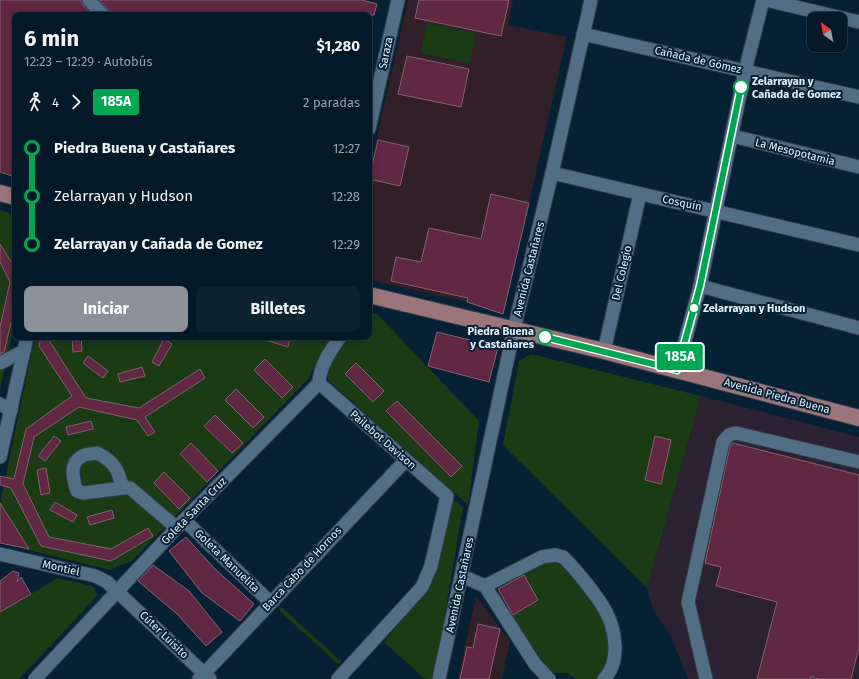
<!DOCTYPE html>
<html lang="es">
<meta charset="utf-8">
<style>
:root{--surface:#041927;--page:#0d222f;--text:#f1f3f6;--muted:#97a0a7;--line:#253844;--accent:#8c9099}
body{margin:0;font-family:"Fira Sans",sans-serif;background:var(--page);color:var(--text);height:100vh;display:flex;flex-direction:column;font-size:15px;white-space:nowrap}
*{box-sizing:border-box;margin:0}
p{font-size:13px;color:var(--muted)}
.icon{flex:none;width:22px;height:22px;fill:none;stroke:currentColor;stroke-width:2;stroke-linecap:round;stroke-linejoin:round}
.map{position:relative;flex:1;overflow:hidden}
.details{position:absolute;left:12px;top:12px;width:360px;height:328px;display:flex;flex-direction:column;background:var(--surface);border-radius:8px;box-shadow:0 2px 10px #0003,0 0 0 1px var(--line)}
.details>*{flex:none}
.badge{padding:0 8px;border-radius:3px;font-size:14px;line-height:26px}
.needle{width:26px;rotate:328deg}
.controls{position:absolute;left:807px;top:12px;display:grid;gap:8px}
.controls a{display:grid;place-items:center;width:40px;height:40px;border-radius:8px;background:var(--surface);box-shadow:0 2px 10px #0003,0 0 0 1px var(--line);font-size:20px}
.map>.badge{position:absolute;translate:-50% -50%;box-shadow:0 0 0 2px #fff}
.legs{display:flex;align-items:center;gap:6px;height:44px;padding:0 12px;font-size:13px}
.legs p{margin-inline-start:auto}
.summary{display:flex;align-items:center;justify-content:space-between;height:68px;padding:0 12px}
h1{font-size:22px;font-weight:700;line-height:30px}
.action{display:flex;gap:8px;margin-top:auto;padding:8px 12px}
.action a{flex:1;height:46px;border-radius:8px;background:var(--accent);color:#fff;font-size:16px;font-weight:700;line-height:46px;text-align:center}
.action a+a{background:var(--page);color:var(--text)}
ul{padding:0 12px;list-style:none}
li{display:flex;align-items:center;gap:14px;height:48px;font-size:15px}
li i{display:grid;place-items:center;width:6px;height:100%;margin:0 5px;background:currentColor}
li i::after{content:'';width:10px;height:10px;margin:-5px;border:3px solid;border-radius:50%;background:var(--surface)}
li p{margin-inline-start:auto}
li:first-child i{background:linear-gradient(#0000 50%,currentColor 0)}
li:last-child i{background:linear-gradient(currentColor 50%,#0000 0)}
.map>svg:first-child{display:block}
</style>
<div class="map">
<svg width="859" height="679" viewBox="0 0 859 679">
<rect width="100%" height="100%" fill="#062134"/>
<path fill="#2b2130" d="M701,396l158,41v242h-171l-18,-44 -17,-25 -6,-22z"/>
<g fill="#312028">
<path d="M408,0h105l-5,25 59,12 -38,166 -38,-9 -24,108 -98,-22v-108z"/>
<path d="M476,596l34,45 -8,38h-44z"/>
</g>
<g fill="#1b3b15" fill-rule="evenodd">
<path d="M427,23l49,10 -6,30 -49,-10z"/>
<path d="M0,210l15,5v53l-1,-1 -14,60v-65l6,10 8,-6 -14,-22z"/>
<path d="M15,306v15l-15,69v-43l6,-4 3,-10 -9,-2 9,2z"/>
<path d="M376,313l103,108 -11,84 -139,-124c-7,-15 13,-32 21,-44h19v-22zM357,363l27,28 -11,11 -27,-28zM397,401l27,28 -10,10 -28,-27zM434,438l28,28 -10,11 -28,-28z"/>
<path d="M35,337h6l-2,9 33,50 -46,33 -14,60 31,58 68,14 42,-25 -5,-8 -37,21 -62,-12 -26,-53 11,-47 45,-30 58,13 11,16 7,-4 -10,-15 60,-39 -5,-8 -61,38 -53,-10 -36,-56 1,-5h223l-1,5 14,4 3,-9h41l-24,43 -174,180 -23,10 -110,-27 25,5 1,-3 -26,-42zM164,340l8,4 -13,22 -7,-5zM88,356l20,15 -5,6 -20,-14zM265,359l28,28 -11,11 -28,-28zM142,367l2,9 -24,6 -2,-8zM236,389l28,28 -11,11 -28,-28zM215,415l28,28 -12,10 -27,-27zM91,421l2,9 -25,5 -2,-8zM54,436l7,5 -16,20 -7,-6zM191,443l27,28 -11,11 -27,-28zM46,469l4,24 -8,2 -5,-25zM164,472l26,26 -10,10 -26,-25zM55,502l22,13 -4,7 -22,-12zM112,510l2,8 -24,7 -2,-8z"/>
<path d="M531,354l170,42 -54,192 -144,-143 16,-84z"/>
<path d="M450,497l13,10 -29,172h-9l-41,-37 37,-46z"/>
<path d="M548,560l15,2 40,49 9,38 -6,23 -8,7h-21l-11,-6h-18l-38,-56 28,-17 -15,-26z"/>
<path d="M58,578l34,8 6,9 -79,84h-19v-67z"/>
<path d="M280,606l61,55v2l-3,1 -59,-54z"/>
</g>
<g fill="#602743" stroke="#846270">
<path d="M0,0h81l2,5 9,10h-77v162l-15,-5z"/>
<path d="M100,0h262l15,4 -3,11h-263l-2,-5z"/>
<path d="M419,0h90l-8,36 -86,-18z"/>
<path d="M407,56l62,13 -8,38 -63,-13z"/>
<path d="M378,140l31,7 -9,39 -31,-7z"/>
<path d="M491,194l38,9 -26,111 -36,-12 1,-4 -77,-17 5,-24 25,5 8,-34 52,11z"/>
<path d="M0,244l15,24v38l-11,46 -4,2v-27l10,-45 -10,-20z"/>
<path d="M437,332l61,15 -9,35 -61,-16z"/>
<path d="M41,337h10l-1,5 36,56 53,10 61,-39 5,9 -60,39 10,15 -7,4 -11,-16 -58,-13 -45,30 -11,47 26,53 62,12 37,-21 5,8 -42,25 -70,-15 -30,-58 -11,-3v-9l14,3 12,-50 46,-33 -33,-50z"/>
<path d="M72,337h9l1,14 -9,1z"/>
<path d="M262,337h28l-2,10 -26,-8z"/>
<path d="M164,339l8,5 -13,22 -7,-4z"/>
<path d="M88,356l20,15 -5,7 -20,-15z"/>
<path d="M265,359l28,28 -11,11 -28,-28z"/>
<path d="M356,363l28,28 -11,11 -28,-28z"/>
<path d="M142,367l3,9 -25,6 -2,-8z"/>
<path d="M236,389l28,28 -11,11 -28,-28z"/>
<path d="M397,401l65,65 -11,11 -65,-66z"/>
<path d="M215,415l28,28 -11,10 -28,-27z"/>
<path d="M91,421l2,8 -25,6 -2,-8z"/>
<path d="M54,436l7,5 -16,20 -7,-5z"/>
<path d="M655,436l16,4 -10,44 -16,-4z"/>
<path d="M191,443l27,28 -11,11 -27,-28z"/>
<path d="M733,443l126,32v172l-8,32h-33l-7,-2 -1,2h-53l20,-77 -61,-16 5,-19 -16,-4 25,-117z"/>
<path d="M46,468l4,25 -9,2 -4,-25z"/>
<path d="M164,472l26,26 -11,11 -25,-26z"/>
<path d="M55,502l22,13 -4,7 -23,-12z"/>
<path d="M0,503l14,22 15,24 -29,-6z"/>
<path d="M112,510l2,8 -24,7 -3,-8z"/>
<path d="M186,537l29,32 39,35 -14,17 -38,-28 -33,-42z"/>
<path d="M153,565l36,26 33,41 -16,14 -29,-32 -39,-33z"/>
<path d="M13,571l6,2 -2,9 4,-5 10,17 -31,18v-31z"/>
<path d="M524,575l14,25 -25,15 -15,-26z"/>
<path d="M478,624l22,5 -11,50h-29l7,-32 6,1z"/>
</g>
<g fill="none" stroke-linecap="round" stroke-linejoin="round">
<defs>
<g id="minor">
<path d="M89,0l14,15"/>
<path d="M766,0l93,22"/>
<path d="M583,34l276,63"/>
<path d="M369,129l29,-129"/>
<path d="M732,136l127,31"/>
<path d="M552,173l307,72"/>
<path d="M700,286l159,42"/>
<path d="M604,351l36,-157"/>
<path d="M0,363l24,-12"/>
<path d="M677,370l23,-84 45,-215 18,-71"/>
<path d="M319,383l128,113 -16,70 -9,21 -84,92"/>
<path d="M0,404l11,6"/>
<path d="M97,453c18,9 21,17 26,35l-40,5 -6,-2c-4,-11 -8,-27 4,-34 4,-3 11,-3 16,-4z"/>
<path d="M0,457l27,-120"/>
<path d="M123,488h7l47,40"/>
<path d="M184,520l86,82"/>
<path d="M0,554l95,22 12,6 103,97"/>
<path d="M462,576l23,10 50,78 14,15"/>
<path d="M485,586l57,-29 13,-2 8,2c11,10 35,40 42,53 11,20 16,52 -1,69"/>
<path d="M35,679l149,-159 135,-137c1,-18 11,-31 21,-46"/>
<path d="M199,679l207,-219"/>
<path d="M439,679l75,-350 38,-156 39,-173"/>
<path d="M706,679l-18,-77 35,-160 6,-7 7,-2 123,29"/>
</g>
<g id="major">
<path d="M0,193l15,4"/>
<path d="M369,295l235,56 255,67"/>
</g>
</defs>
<use href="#minor" stroke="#323c4d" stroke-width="15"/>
<use href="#major" stroke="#323c4d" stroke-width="18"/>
<use href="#minor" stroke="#526e85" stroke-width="13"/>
<use href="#major" stroke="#9c757b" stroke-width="16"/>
</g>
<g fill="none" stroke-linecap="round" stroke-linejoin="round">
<defs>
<path id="line-1" d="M545,337l132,33 23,-84 41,-199"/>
</defs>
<use href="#line-1" stroke="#fff" stroke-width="9"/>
<use href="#line-1" stroke="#00a651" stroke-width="6"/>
</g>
<g fill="#fff" stroke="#00a651" stroke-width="2">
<circle cx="741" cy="87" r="7"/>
<circle cx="694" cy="308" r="5"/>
<circle cx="545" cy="337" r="7"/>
</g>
<g text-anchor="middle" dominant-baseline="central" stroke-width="4" stroke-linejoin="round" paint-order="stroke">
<g font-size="11" fill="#e1f1fe" stroke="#062134">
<text transform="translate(386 53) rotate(-78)">Saraza</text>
<text transform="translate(698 60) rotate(13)">Cañada de Gómez</text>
<text transform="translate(795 152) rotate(14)">La Mesopotamia</text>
<text transform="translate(682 203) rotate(12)">Cosquín</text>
<text transform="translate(529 269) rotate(-76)">Avenida Castañares</text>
<text transform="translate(622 273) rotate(-77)">Del Colegio</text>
<text transform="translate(777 396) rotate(15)">Avenida Piedra Buena</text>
<text transform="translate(383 440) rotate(41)">Pailebot Davison</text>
<text transform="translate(194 511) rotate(-46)">Goleta Santa Cruz</text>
<text transform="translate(227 561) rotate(44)">Goleta Manuelita</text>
<text transform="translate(61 568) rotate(13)">Montiel</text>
<text transform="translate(302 569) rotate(-47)">Barca Cabo de Hornos</text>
<text transform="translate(460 585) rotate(-78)">Avenida Castañares</text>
<text transform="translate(164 635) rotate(44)">Cúter Luisito</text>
</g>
<g font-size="11" font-weight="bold" fill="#e1f1fe" stroke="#062134" text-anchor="start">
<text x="752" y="81">Zelarrayan y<tspan x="752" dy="13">Cañada de Gomez</tspan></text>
<text x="703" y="308">Zelarrayan y Hudson</text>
<text x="534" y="331" text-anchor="end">Piedra Buena<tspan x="534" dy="13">y Castañares</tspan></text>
</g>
</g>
</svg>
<div class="controls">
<a><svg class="needle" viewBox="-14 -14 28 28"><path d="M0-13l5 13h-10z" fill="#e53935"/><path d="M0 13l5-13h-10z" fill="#97a0a7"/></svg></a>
</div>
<b class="badge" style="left:680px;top:357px;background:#00a651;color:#fff">185A</b>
<section class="details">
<div class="summary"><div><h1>6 min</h1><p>12:23 – 12:29 · Autobús</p></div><b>$1,280</b></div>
<div class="legs"><svg class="icon" aria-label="walk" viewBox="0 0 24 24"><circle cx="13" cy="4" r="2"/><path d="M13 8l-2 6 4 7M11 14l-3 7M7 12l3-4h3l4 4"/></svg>4<svg class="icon" aria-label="forward" viewBox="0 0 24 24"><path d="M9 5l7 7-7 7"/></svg><b class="badge" style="background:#00a651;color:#fff">185A</b><p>2 paradas</p></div>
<ul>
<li><i style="color:#00a651"></i><b>Piedra Buena y Castañares</b><p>12:27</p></li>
<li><i style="color:#00a651"></i><span>Zelarrayan y Hudson</span><p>12:28</p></li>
<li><i style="color:#00a651"></i><b>Zelarrayan y Cañada de Gomez</b><p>12:29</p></li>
</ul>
<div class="action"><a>Iniciar</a><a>Billetes</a></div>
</section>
</div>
